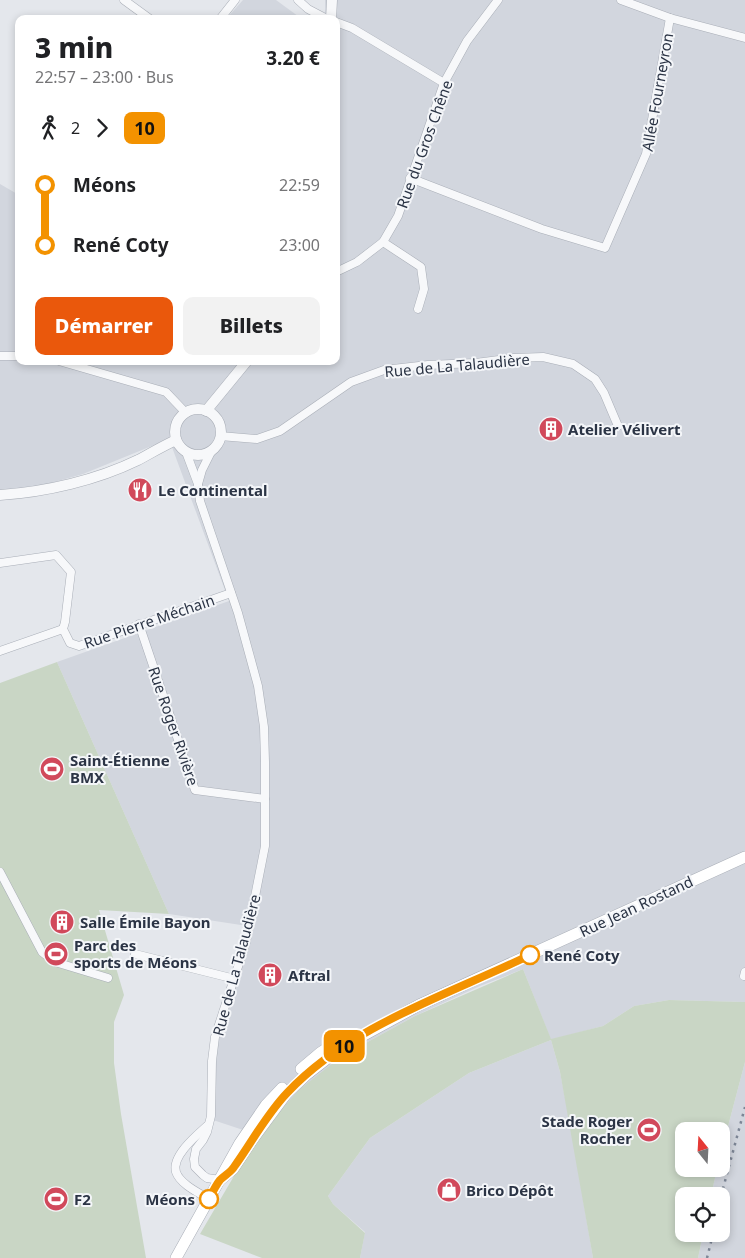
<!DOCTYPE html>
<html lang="fr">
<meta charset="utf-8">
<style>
:root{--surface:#fff;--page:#f2f2f2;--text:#202124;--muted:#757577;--accent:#ea580c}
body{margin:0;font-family:"Noto Sans",sans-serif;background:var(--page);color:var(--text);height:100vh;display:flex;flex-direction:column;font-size:19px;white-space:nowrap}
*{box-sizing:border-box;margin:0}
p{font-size:16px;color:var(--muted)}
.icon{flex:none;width:28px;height:28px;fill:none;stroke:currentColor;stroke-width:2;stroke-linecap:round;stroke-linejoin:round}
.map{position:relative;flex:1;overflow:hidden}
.drawer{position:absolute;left:15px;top:15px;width:325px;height:350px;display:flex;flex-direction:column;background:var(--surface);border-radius:10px;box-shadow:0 2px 8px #0003}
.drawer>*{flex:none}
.badge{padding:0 10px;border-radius:8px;font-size:18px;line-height:32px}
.needle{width:32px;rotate:342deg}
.fabs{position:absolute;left:675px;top:1122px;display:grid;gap:10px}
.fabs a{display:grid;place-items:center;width:55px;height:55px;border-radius:10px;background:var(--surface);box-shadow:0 2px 8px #0003;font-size:25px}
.map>.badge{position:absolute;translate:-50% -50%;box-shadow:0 0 0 2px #fff}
.legs{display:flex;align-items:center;gap:8px;height:55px;padding:0 20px;font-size:16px}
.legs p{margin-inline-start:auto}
.overview{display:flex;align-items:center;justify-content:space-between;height:85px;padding:0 20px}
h1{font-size:28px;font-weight:800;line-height:38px}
.cta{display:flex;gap:10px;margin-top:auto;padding:10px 20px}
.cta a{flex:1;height:58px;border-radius:10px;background:var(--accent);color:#fff;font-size:20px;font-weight:800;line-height:58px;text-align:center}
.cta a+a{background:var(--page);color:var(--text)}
ul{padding:0 20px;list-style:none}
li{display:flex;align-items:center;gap:18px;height:60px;font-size:19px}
li i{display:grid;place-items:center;width:8px;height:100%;margin:0 6px;background:currentColor}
li i::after{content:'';width:12px;height:12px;margin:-6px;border:4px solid;border-radius:50%;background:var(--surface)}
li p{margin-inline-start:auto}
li:first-child i{background:linear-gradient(#0000 50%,currentColor 0)}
li:last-child i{background:linear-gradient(currentColor 50%,#0000 0)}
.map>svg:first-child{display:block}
</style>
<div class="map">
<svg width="745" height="1258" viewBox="0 0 745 1258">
<rect width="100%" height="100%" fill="#e4e7ec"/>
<g fill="#d2d6de">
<path d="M243,0h33l26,19h-76z"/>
<path d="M325,0h420v1002l-76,-2 -35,6 -31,20 -52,14 9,32 11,56 22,130h-233l5,-26 -32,-28 -5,-8 42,-58 99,-65 82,-33 -28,-71 -43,17 -65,30 -73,40 -84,79 -45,-15 4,-74 37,-119 -85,-13 -112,-252 172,-61 -60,-162 -86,35 -57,16 -26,1v-307l19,11v166h317v-342h-11z"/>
<path d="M745,1062v196h-47l5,-24h18v-38h-10l6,-27h4v-16z"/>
</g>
<g fill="#c9d6c5">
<path d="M57,662l112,252 -70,-4 25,85 -10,27v41l7,51 25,144h-146v-575z"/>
<path d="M523,969l28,70 52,-13 31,-20 35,-6 76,2v60l-24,91v-22h-37v38h33l-6,27h-27v38h19l-5,24h-105l-33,-186 -9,-32 -82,33 -99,65 -42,58 5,8 32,29 -5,25h-98l-62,-24 58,-99 42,-46 42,-33 73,-40z"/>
</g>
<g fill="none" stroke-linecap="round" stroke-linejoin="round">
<defs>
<g id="minor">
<path d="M124,0l26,19"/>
<path d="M298,0l10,9 19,10"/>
<path d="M621,0l49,18 75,20"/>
<path d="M220,19l15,-19"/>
<path d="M336,22l16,6 92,55"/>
<path d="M410,178l132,51 63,19 41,-94 24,-136"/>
<path d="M383,242l38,25 3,22 -6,20"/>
<path d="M336,272l21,-10 26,-20 15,-26 46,-133 23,-42 31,-41"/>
<path d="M0,356h19"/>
<path d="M59,361l107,31 20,21"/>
<path d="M220,436l37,3 23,-8 71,-49 33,-12 44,-5 48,-2 38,-5 29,-1 30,7 22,15 9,14 14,33"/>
<path d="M186,452l12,32 2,17 38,112 20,73 6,41 1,35v84l-19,96 -31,95 -3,24 -1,55 -4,16 -4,8 -7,9 -2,10 1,8 8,8 4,3 13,2"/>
<path d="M198,484l4,-14 10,-20"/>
<path d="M0,563l56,-8 15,17 -6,50 -2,7 7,14 9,3 152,-53"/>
<path d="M139,624l56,166 70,9"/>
<path d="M0,651l63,-22"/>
<path d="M0,872l42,80 13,10 53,16"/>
<path d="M135,954l100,25"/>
<path d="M744,976l1,-4"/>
<path d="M208,1125c-10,9 -37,31 -32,47 4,12 23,21 33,27"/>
</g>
<g id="tertiary">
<path d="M331,19l1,-19"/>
<circle cx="198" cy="432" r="23"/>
<path d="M206,411l41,-50"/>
<path d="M0,495c46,-3 97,-15 138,-35 13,-7 25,-14 38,-20"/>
</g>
<g id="secondary">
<path d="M301,1069l19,-16 14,-9"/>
<path d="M220,1180l13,-11 19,-29 34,-46 20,-19 36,-28 77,-42 326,-148"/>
<path d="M176,1258l64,-115 26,-38 16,-17"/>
</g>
</defs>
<use href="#minor" stroke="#a9aeb7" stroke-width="9"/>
<use href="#tertiary" stroke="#a9aeb7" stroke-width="11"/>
<use href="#secondary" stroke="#a9aeb7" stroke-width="12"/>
<use href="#minor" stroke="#f7f8fa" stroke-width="8"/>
<use href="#tertiary" stroke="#f7f8fa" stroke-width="10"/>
<use href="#secondary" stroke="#fff" stroke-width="11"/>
<g stroke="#7d8696" stroke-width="2.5" stroke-dasharray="2.5 5" stroke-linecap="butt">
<path d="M721,1196l24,-89"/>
<path d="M707,1258l6,-24"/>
</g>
</g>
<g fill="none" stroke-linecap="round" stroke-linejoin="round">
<defs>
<path id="line-1" d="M209,1199c3,-6 7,-14 11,-19 5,-5 11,-8 14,-13 18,-25 32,-52 53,-74 64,-68 161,-98 243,-138"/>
</defs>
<use href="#line-1" stroke="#fff" stroke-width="11"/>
<use href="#line-1" stroke="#f39200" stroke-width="8"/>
</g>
<defs>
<symbol id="building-disc" viewBox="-11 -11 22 22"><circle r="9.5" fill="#d1495b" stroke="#f4f6f9"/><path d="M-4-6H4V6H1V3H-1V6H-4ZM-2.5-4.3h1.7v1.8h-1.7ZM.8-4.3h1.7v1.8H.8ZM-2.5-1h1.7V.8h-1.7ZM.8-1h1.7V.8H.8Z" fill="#fff"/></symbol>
<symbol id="restaurant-disc" viewBox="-11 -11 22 22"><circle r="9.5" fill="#d1495b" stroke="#f4f6f9"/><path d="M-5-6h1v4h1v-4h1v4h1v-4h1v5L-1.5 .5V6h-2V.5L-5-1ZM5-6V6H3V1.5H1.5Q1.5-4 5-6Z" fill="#fff"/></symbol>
<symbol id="stadium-disc" viewBox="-11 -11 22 22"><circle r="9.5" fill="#d1495b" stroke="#f4f6f9"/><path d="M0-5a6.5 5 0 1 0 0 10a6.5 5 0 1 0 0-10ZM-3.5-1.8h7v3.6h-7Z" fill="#fff"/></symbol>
<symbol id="shop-disc" viewBox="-11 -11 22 22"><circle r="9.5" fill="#d1495b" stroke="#f4f6f9"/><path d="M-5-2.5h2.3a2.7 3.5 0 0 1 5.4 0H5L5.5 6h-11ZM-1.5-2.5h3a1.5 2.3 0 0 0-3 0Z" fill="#fff"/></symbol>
</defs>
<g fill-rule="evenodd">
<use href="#building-disc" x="537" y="415" width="28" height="28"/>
<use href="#restaurant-disc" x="126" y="476" width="28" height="28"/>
<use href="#stadium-disc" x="38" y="755" width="28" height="28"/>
<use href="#building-disc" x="48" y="908" width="28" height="28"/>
<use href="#stadium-disc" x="42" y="940" width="28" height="28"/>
<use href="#building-disc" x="256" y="961" width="28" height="28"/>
<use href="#stadium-disc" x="635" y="1116" width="28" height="28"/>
<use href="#shop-disc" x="435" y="1176" width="28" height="28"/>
<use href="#stadium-disc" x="42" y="1185" width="28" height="28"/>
</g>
<g fill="#fff" stroke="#f39200" stroke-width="2.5">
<circle cx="530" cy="955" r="9"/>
<circle cx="209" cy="1199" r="9"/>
</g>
<g text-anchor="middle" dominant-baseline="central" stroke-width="4" stroke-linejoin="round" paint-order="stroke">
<g font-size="15" fill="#2b3445" stroke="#f4f6f9">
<text transform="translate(657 92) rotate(-80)">Allée Fourneyron</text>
<text transform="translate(424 144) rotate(-70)">Rue du Gros Chêne</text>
<text transform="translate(457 365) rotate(-5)">Rue de La Talaudière</text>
<text transform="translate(149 621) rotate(-19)">Rue Pierre Méchain</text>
<text transform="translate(174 726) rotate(71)">Rue Roger Rivière</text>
<text transform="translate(636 906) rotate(-25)">Rue Jean Rostand</text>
<text transform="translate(236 965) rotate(-75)">Rue de La Talaudière</text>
</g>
<g font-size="15" font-weight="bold" fill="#2b3445" stroke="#f4f6f9" text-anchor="start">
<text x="568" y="429">Atelier Vélivert</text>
<text x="158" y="490">Le Continental</text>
<text x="70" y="760">Saint-Étienne<tspan x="70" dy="17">BMX</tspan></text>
<text x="80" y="922">Salle Émile Bayon</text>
<text x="74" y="945">Parc des<tspan x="74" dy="17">sports de Méons</tspan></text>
<text x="288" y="975">Aftral</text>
<text x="632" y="1121" text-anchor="end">Stade Roger<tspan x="632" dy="17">Rocher</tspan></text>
<text x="466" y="1190">Brico Dépôt</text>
<text x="74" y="1199">F2</text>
</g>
<g font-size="15" font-weight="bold" fill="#2b3445" stroke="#f4f6f9" text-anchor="start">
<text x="544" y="955">René Coty</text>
<text x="195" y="1199" text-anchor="end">Méons</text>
</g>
</g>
</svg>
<div class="fabs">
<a><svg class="needle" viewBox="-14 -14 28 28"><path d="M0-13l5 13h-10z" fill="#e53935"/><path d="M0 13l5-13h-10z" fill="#757577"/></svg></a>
<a><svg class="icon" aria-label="locate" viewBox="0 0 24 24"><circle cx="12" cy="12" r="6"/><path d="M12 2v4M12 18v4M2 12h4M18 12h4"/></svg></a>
</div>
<b class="badge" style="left:344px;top:1046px;background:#f39200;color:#111">10</b>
<section class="drawer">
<div class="overview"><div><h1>3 min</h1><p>22:57 – 23:00 · Bus</p></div><b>3.20 €</b></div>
<div class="legs"><svg class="icon" aria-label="walk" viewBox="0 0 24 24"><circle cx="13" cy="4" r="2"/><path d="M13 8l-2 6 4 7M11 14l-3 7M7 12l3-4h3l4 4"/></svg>2<svg class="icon" aria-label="forward" viewBox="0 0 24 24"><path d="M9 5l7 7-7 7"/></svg><b class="badge" style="background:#f39200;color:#111">10</b></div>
<ul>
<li><i style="color:#f39200"></i><b>Méons</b><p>22:59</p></li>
<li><i style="color:#f39200"></i><b>René Coty</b><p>23:00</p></li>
</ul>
<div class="cta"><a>Démarrer</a><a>Billets</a></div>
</section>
</div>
